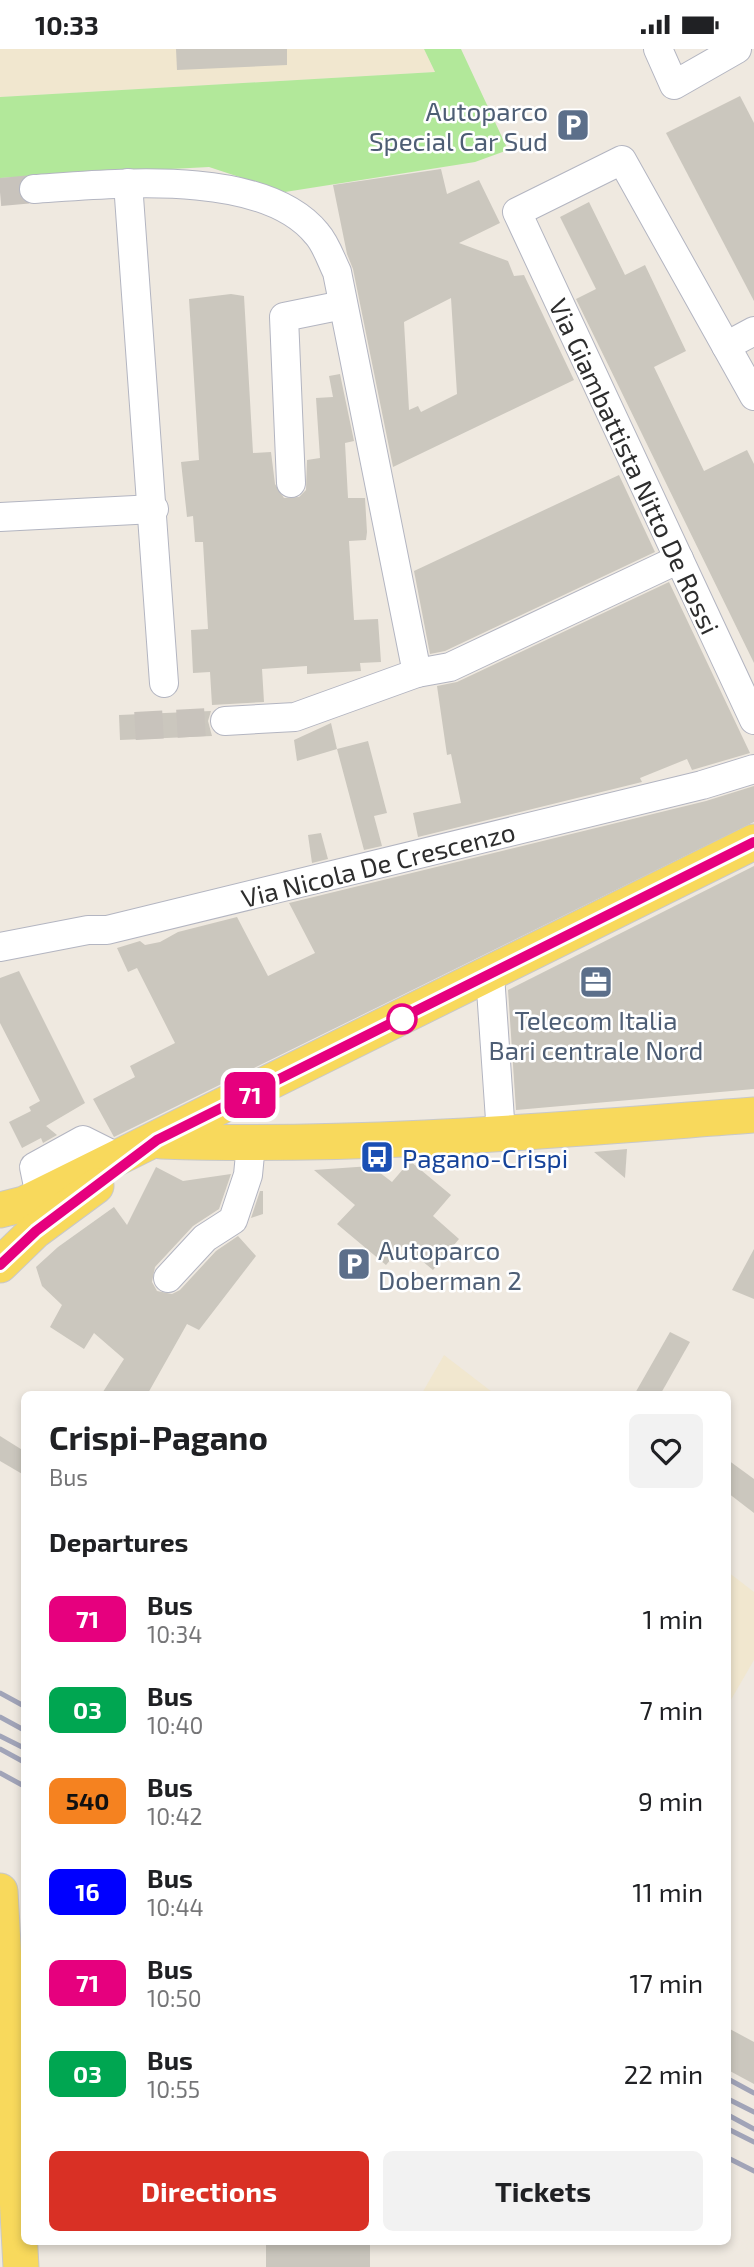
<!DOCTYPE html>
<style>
:root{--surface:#fff;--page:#f2f2f2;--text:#202124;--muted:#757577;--accent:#d93025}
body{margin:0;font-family:"Exo 2",sans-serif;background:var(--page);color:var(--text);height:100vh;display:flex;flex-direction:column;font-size:26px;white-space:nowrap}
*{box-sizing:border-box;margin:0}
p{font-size:23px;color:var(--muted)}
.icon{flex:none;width:38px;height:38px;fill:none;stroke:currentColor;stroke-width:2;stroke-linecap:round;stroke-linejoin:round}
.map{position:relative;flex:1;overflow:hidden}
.side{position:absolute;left:21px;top:1342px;width:710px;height:854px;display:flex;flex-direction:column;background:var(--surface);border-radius:10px;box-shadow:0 4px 10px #0003}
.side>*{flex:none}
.badge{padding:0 14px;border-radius:10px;font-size:24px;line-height:46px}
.map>.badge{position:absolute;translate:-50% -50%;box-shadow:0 0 0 4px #fff}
h2{padding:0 28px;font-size:26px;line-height:63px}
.round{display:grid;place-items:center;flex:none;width:74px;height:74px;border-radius:10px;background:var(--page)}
.summary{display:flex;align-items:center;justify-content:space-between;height:119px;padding:0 28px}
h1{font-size:33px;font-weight:700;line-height:52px}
.cta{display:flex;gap:14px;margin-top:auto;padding:14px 28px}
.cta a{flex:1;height:80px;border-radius:10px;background:var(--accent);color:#fff;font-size:28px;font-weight:700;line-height:80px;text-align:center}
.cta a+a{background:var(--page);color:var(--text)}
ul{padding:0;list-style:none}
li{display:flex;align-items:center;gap:21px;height:91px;padding:0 28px}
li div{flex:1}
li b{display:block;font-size:26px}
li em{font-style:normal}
li .badge{min-width:77px;font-weight:700;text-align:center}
.status{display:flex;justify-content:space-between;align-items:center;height:49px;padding:0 35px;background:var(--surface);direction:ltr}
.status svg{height:19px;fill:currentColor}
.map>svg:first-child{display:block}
</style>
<div class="status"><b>10:33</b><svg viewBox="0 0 49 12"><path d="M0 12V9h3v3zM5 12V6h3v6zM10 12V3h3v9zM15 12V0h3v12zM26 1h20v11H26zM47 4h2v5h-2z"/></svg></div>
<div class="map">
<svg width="754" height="2218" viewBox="0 0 754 2218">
<rect width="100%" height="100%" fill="#efe9e0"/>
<g fill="#f1e7cf">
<path d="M0,0h424l11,23 -435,25z"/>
<path d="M444,1306l52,40h-75z"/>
<path d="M728,1523l26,20v68l-26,45z"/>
</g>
<path fill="#b2e89a" d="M424,0h37l47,101 -33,12 -190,30 -76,-25 -209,11v-81l435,-25z"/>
<g fill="#cbc7be" fill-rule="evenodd">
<path d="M176,0h111v16l-110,5z"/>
<path d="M740,47l14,27v178l-88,-168z"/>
<path d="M441,120l6,25 32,-14 21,43 -41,20 49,18 6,15 10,-1 50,105 -181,87 -40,-198 -6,-15 -14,-69zM451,249l6,96 -36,18 -3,-6 -9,4 -5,-88z"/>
<path d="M589,153l36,73 20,-10 41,86 -32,16 50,104 43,-21 7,14v199l-178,-364 20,-10 -36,-72z"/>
<path d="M231,245l13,2 9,157 18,-1 4,32 9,14 15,-1 7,-7 1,-30 13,-2 -4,-60 17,-1 -4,-21 11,-2 14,67 -9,2 3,55h17l2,34 -1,8 -17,1 5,79 24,-1 3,43 -21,1 1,8 -54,3v-8l-45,3 2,33 -52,3 -2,-33 -17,1 -2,-43 17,-1 -5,-87h-8l-2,-26 -6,1 -6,-55 18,-2 -10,-161z"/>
<path d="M619,426l36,77 -210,99 -15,3 -16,-83z"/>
<path d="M669,533l81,171 -58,17 -5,-11 -47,19 2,4 -224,55 -5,-24 48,-10 -10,-49 -4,1 -10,-69 20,-4z"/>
<path d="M211,662l-3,10 4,15 -92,4 -1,-25z"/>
<path d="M331,674l6,26 -40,12 -3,-21z"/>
<path d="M368,692l19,72 -13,3 8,30 -18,4 -27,-101z"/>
<path d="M754,737v36l-640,315 -21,-38 42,-22 -5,-11 45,-23 -38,-75 -9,4 -11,-24 23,-7 5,4 15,-3 18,-10 59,-15 31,59 47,-23 -26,-50 417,-102z"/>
<path d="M321,784l7,26 -16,4 -4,-28z"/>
<path d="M754,817v223l-238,21 -8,-120z"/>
<path d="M19,922l66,132 -39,23 11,9 -14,8 -2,-5 -19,10 -13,-26 22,-11 -2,-4 11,-6 -40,-78v-45z"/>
<path d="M627,1100l-2,29 -31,-26z"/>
<path d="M410,1112l41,34 -18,21 26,23 -26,31 -30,-25 -17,20 -49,-41 18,-19 -41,-35 57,-4 21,16z"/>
<path d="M156,1118l27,14 48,-7 -12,35 -26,17 -38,41 -3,15 5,9 15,3 8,-4 36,-39 22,-15 18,20 -57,74 -12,-6 -40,71h-46l23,-36 -30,-26 -10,16 -34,-22 12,-22 -20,-19 -6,-19 22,-20 56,-40 13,18z"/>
<path d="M260,1142h3v23l-12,4z"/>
<path d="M754,1200v50l-22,-9z"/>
<path d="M670,1283l20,10 -30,53h-26z"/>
<path d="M0,1387l24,15v24l-24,-14z"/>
<path d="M728,1411l26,19v34l-26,-20z"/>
<path d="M728,1979l26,14v42l-26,-14z"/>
<rect x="266" y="2193" width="104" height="25"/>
</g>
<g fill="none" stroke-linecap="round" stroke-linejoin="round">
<g stroke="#c8c3bc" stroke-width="28" stroke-dasharray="28 14" stroke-linecap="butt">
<path d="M0,143l34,-3"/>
<path d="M135,677l90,-5"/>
</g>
<defs>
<g id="minor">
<path d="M658,0l16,36 63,-36"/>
<path d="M128,134l36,500"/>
<path d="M34,140c77,-5 229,-22 283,45 9,10 14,26 20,38l80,401 -122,44 -70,4"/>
<path d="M726,297l28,-15"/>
<path d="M754,347l-132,-236 -105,52 237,508"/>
<path d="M291,434l-7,-166 59,-12"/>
<path d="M0,468l154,-8"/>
<path d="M417,624l33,-6 229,-108"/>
<path d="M0,898l88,-17h19l595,-145 52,-16"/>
<path d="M490,926l11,159"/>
<path d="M40,1147l-6,-29 49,-27 34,17"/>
<path d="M168,1229l37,-40 28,-18 15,-45 3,-31"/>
</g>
<g id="major">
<path d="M161,1092c198,7 395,-11 593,-26"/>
<path d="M0,1161l24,-6 730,-362"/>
<path d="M0,1216l35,-34 61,-45"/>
<path d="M0,1842l21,376"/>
</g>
</defs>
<use href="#minor" stroke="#b3b5c1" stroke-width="30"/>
<use href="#major" stroke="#c8c8c8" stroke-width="37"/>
<use href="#minor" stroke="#fff" stroke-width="28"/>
<use href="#major" stroke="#f8d95c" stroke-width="35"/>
<g stroke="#a1a4b8" stroke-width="5">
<path d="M0,1644l24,13"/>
<path d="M0,1668l24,13"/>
<path d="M0,1687l24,12"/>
<path d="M0,1700l24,13"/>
<path d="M0,1724l24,13"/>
<path d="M728,2030l26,14"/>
<path d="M728,2050l26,13"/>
<path d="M728,2066l26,14"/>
<path d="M728,2080l26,13"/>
<path d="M728,2109l26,13"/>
</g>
</g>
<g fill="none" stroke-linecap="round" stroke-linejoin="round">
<defs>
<path id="line" d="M0,1216l36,-34 121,-91 597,-298"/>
</defs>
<use href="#line" stroke="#fff" stroke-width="16"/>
<use href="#line" stroke="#e6007e" stroke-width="10"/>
</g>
<defs>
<symbol id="parking-square" viewBox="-11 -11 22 22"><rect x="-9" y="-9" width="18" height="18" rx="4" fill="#5c6f8a" stroke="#fff"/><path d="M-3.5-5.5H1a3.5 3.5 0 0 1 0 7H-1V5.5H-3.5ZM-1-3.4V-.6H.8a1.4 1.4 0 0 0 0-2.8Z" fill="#fff"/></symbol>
<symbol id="office-square" viewBox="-11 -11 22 22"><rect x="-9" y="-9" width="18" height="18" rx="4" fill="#5c6f8a" stroke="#fff"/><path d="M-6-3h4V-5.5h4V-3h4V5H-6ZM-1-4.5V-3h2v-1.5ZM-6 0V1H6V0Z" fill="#fff"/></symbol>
<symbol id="bus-square" viewBox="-11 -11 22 22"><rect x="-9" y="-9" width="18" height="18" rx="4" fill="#1a4fb4" stroke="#fff"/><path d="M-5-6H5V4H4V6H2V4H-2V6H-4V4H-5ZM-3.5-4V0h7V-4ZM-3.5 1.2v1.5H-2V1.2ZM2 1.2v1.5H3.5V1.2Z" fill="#fff"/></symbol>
</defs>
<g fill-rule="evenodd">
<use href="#parking-square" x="554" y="57" width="38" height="38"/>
<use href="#office-square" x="577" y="914" width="38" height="38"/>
<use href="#bus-square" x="358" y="1089" width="38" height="38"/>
<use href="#parking-square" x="335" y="1196" width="38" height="38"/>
</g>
<circle fill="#fff" stroke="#e6007e" stroke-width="3.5" cx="402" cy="970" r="14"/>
<g text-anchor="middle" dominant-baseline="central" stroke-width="5" stroke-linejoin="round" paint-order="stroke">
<g font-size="26" fill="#4e5e75" stroke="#fff" text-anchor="end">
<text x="548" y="61">Autoparco<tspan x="548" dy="30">Special Car Sud</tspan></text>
<text x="596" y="970" text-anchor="middle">Telecom Italia<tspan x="596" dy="30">Bari centrale Nord</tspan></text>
<text x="378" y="1200" text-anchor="start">Autoparco<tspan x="378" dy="30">Doberman 2</tspan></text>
</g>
<g font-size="26" fill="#2d2d2d" stroke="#fff">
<text transform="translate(635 417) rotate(65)">Via Giambattista Nitto De Rossi</text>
<text transform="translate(378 815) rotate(-14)">Via Nicola De Crescenzo</text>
</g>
<g font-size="26" fill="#164399" stroke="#fff" text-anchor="start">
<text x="402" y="1108">Pagano-Crispi</text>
</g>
</g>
</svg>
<b class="badge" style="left:250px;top:1046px;background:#e6007e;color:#fff">71</b>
<section class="side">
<div class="summary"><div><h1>Crispi-Pagano</h1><p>Bus</p></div><a class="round"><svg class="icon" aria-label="heart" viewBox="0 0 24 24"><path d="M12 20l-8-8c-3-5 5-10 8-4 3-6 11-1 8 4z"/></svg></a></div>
<h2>Departures</h2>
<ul>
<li><span class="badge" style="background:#e6007e;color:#fff">71</span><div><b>Bus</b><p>10:34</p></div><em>1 min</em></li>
<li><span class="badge" style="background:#00a651;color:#fff">03</span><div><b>Bus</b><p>10:40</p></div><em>7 min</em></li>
<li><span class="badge" style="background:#f58220;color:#111">540</span><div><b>Bus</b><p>10:42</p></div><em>9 min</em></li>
<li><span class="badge" style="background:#00f;color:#fff">16</span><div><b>Bus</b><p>10:44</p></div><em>11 min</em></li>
<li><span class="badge" style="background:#e6007e;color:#fff">71</span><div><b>Bus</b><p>10:50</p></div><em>17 min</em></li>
<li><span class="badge" style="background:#00a651;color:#fff">03</span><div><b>Bus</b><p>10:55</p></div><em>22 min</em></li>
</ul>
<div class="cta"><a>Directions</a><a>Tickets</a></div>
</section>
</div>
